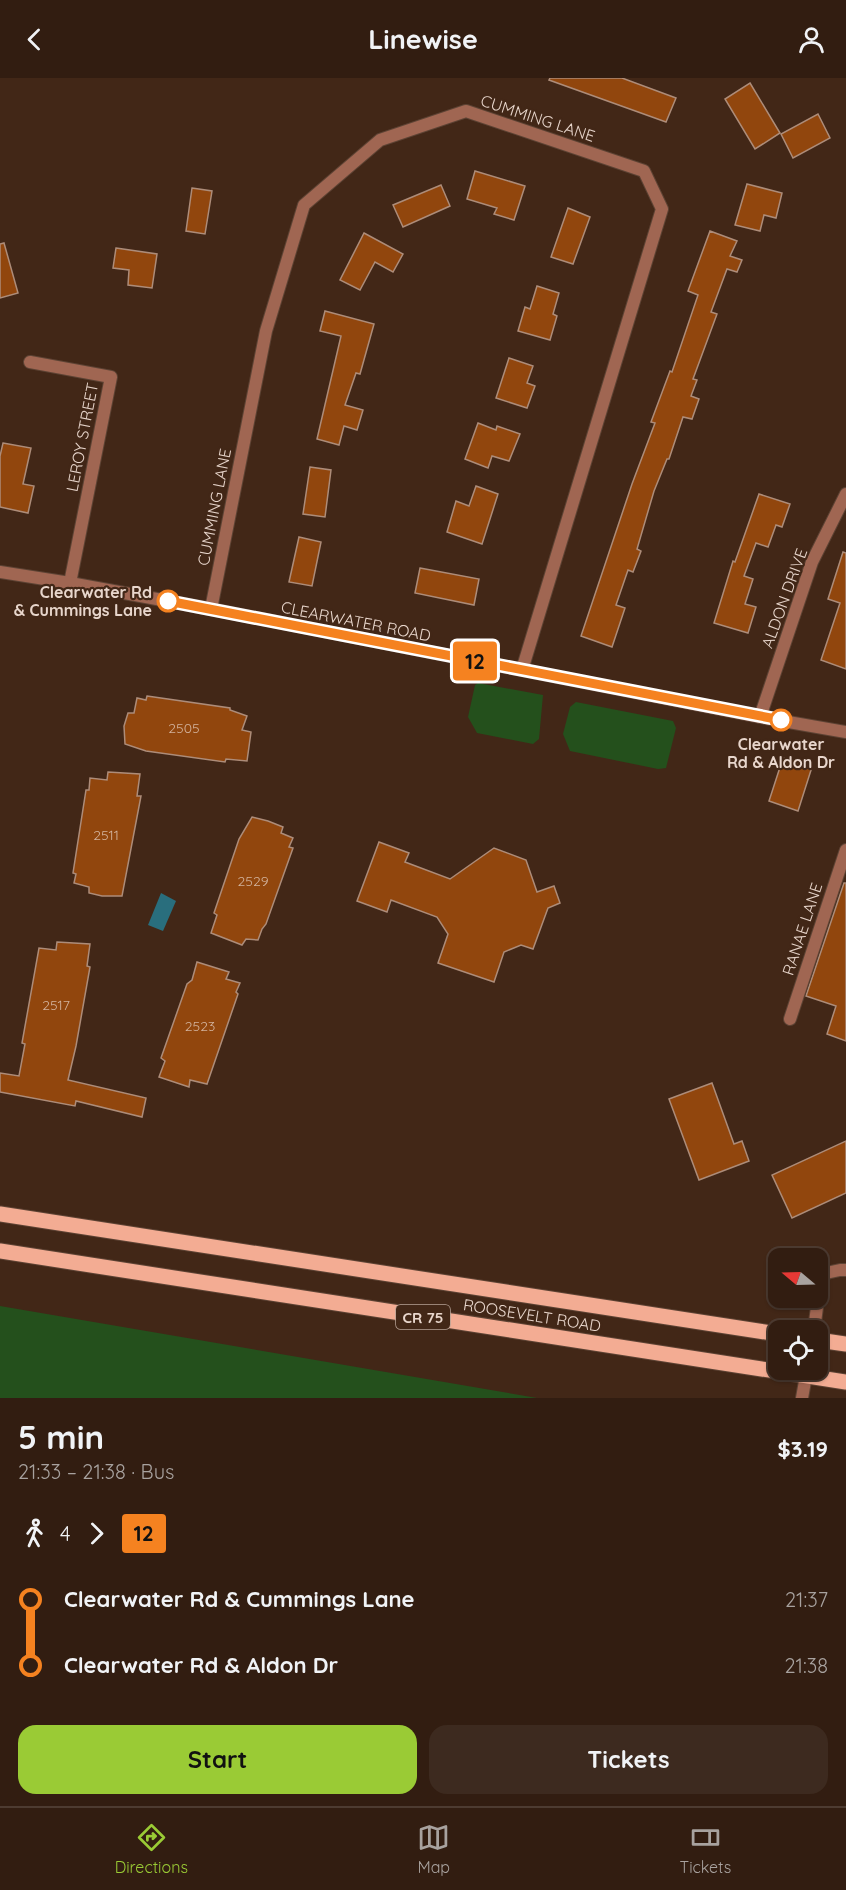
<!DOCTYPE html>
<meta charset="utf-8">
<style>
:root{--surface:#321d11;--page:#3d2a1f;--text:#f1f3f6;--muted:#a8a29f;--line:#4d3b31;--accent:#9acb35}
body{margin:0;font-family:Quicksand,sans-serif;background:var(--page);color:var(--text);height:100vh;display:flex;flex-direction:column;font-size:22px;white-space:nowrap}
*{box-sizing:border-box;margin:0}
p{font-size:20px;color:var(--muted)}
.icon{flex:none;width:33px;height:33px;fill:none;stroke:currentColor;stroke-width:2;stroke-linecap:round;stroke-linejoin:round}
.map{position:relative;height:1320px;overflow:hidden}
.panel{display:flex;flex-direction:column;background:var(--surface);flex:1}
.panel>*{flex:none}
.badge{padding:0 12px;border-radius:4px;font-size:21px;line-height:39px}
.needle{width:39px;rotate:289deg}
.buttons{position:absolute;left:768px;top:1170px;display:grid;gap:12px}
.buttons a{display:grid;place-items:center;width:60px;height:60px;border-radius:12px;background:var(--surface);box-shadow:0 2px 4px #0004,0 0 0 2px var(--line);font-size:30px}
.map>.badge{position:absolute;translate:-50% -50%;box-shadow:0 0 0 3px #fff}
.legs{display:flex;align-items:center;gap:9px;height:66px;padding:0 18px;font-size:20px}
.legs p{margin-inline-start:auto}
.headline{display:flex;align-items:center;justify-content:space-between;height:102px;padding:0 18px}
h1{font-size:33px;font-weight:700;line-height:45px}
.button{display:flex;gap:12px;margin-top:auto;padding:12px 18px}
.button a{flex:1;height:69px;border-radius:18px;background:var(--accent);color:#111;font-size:24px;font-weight:700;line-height:69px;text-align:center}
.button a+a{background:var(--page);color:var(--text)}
ul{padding:0 18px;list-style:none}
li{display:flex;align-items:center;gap:21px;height:66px;font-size:22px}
li i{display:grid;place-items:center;width:9px;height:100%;margin:0 8px;background:currentColor}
li i::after{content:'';width:15px;height:15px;margin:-8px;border:4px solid;border-radius:50%;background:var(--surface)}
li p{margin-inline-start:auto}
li:first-child i{background:linear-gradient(#0000 50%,currentColor 0)}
li:last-child i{background:linear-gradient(currentColor 50%,#0000 0)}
header{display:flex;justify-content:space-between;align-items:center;height:78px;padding:0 18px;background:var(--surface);font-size:27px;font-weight:700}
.tabs{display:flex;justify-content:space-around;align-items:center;height:84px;border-top:2px solid var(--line);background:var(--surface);font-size:16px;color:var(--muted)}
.tabs a{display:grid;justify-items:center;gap:3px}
.tabs .on{color:var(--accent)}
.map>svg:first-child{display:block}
</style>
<header><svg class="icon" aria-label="back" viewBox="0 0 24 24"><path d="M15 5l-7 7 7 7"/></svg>Linewise<svg class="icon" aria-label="person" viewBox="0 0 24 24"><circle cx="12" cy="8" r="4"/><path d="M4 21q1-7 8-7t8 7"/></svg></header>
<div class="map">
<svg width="846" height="1320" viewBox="0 0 846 1320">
<rect width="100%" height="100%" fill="#422717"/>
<g fill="#24501c">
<path d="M478,605l65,12 -4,44 -6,5 -56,-11 -9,-16 7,-32z"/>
<path d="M576,624l97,19 3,7 -10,40 -8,1 -88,-18 -7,-17 7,-27z"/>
<path d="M0,1228l537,92h-537z"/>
</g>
<path fill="#296e7d" d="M161,815l15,8 -13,30 -15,-6z"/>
<g fill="#91460d" stroke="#ad8c79" stroke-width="1.5">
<path d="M550,0h72l54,20 -10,24 -117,-42z"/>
<path d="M750,5l30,50 -25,16 -30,-50z"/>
<path d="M818,36l12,24 -37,20 -12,-24z"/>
<path d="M475,93l50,15 -11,34 -20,-6 3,-6 -30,-9z"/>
<path d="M747,106l35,9 -6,25 -12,-3 -4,16 -25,-6z"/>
<path d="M441,107l9,21 -47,21 -10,-22z"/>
<path d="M192,110l20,3 -7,43 -19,-3z"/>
<path d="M568,130l22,9 -17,47 -22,-7z"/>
<path d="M710,153l27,10 -7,15 12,4 -5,12 -10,-3 -16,43 6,2 -24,65 4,1 -6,16 8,3 -7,20 -9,-2 -14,42h-2l-13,32 -17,58 4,2 -8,21 -5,-2 -12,35 9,3 -13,39 -31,-11 51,-152 23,-61 -4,-1 19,-51 2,1 26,-77 -10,-4z"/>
<path d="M364,155l39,21 -10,18 -18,-10 -15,28 -20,-10z"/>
<path d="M4,165l14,50 -18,5v-54z"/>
<path d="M116,170l41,6 -5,34 -24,-3 1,-15 -16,-2z"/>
<path d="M537,208l22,7 -6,21 4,2 -7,24 -32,-9 7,-24 5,2z"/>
<path d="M325,233l49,13 -14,50 -4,-1 -11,32 18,5 -6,20 -13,-4 -5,19 -22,-6 24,-103 -21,-5z"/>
<path d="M509,280l24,8 -6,17 8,3 -8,22 -31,-10z"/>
<path d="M478,345l18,7 1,-4 23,8 -11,27 -17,-5 -4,12 -23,-9z"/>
<path d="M3,365l28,5 -8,36 11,2 -6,27 -28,-6v-51z"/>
<path d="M310,389l21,3 -6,47 -22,-3z"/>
<path d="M476,408l22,8 -16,50 -35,-12 9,-31 13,5z"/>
<path d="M759,416l31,10 -8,23 -6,-2 -8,22 -12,-4 -12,33 9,3 -8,25 11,3 -8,26 -34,-10 19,-62 2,1z"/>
<path d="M299,459l22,5 -9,44 -23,-4z"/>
<path d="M843,474l3,1v116l-25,-9 19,-57 -12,-4z"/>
<path d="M420,490l59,11 -5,26 -59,-12z"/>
<path d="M147,618l83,12v2l17,6 -5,14 9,2 -4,29 -21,-2 -1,3 -79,-11 -21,-7 -1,-18 4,-13h6l3,-15 9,2z"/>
<path d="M783,680l29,9 -14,44 -29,-10z"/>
<path d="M108,694l32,2 -3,22h4l-19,100h-20l-13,-3v-6l-15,-4 2,-9 -3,-1 13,-83h3l1,-12 17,2z"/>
<path d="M252,739l16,4 15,6 -2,6 12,5 -4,9 4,1 -27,76 -4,5 -4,11 -12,-1 -4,6 -31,-12 6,-18 -3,-2 25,-74z"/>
<path d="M379,764l30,11 -4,9 45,17 44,-31 32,12 11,32 17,-6 6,17 -12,5 -15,41 -12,-4 -17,7 -10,30 -56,-19 10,-29 -11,-17 -46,-17 -4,12 -30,-11z"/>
<path d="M844,805h2v158l-19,-7 9,-28 -30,-10z"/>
<path d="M57,864l33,2 -3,22 3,1 -14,79 -8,34 78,18 -4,19 -66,-16 -1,5 -75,-14v-19l19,3 6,-32 -3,-1 17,-95 17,2z"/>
<path d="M197,884l32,10 -3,7 14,4 -4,9 2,2 -31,90 -17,-4 -1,7 -30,-10 6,-16 -4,-3 26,-74 5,-4z"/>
<path d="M712,1005l22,61 8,-3 7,20 -50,19 -30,-81z"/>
<path d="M846,1063v52l-54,25 -20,-43z"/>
</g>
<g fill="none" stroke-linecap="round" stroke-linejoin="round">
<defs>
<g id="minor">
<path d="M30,284l81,15 -41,206"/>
<path d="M211,531l55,-278 38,-126 76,-65 86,-29 178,60 18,38 -140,461"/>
<path d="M760,639l52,-155 34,-68"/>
<path d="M790,941l56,-169"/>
<path d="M814,1252l6,-46 6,-11 14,-3h6"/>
<path d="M802,1320l5,-28"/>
</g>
<path id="tertiary" d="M0,494l70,11 141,26 549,108 86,15"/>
<g id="primary">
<path d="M0,1136l778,120"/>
<path d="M0,1173l846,131"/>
<path d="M818,1262l28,4"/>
</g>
</defs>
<use href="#minor" stroke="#5d4334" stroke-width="14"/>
<use href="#tertiary" stroke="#5d4334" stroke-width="14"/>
<use href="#primary" stroke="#5d4334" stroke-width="17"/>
<use href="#minor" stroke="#a06652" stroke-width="12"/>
<use href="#tertiary" stroke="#a06652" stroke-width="12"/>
<use href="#primary" stroke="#f3ac93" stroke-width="15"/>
</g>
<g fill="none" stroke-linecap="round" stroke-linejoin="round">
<defs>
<path id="line-1" d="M168,523l613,119"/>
</defs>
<use href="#line-1" stroke="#fff" stroke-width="14"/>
<use href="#line-1" stroke="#f58220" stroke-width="9"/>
</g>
<g fill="#fff" stroke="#f58220" stroke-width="3">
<circle cx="168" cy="523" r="10"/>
<circle cx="781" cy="642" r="10"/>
</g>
<g text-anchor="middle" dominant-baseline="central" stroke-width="4.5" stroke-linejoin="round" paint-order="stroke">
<g font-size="14" fill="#d2b29c">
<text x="184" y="650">2505</text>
<text x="106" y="757">2511</text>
<text x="253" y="803">2529</text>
<text x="56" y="927">2517</text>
<text x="200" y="948">2523</text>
</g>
<rect fill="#422717" stroke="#b6a296" stroke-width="1.5" x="396" y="1227" width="54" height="24" rx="4.5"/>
<g font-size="15" font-weight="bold" fill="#e8d6cc">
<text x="423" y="1239">CR 75</text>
</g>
<g font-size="16" fill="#e8d6cc" stroke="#422717">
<text transform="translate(538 40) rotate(18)">CUMMING LANE</text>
<text transform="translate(82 359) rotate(-79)">LEROY STREET</text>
<text transform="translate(214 429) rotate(-79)">CUMMING LANE</text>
<text transform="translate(784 520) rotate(-70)">ALDON DRIVE</text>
<text transform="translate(356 543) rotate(11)">CLEARWATER ROAD</text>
<text transform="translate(802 851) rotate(-72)">RANAE LANE</text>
<text transform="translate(532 1237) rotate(9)">ROOSEVELT ROAD</text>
</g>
<g font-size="16" font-weight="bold" fill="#e8d6cc" stroke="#422717" text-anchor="end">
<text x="152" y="514">Clearwater Rd<tspan x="152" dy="18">&amp; Cummings Lane</tspan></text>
<text x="781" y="666" text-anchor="middle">Clearwater<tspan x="781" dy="18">Rd &amp; Aldon Dr</tspan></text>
</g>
</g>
</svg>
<div class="buttons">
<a><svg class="needle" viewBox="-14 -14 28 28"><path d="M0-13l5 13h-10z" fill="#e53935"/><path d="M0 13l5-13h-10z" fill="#a8a29f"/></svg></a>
<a><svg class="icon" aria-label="locate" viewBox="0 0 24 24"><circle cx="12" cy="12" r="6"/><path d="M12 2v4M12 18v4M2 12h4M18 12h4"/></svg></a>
</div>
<b class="badge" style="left:475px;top:583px;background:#f58220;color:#111">12</b>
</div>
<section class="panel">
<div class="headline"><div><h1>5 min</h1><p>21:33 – 21:38 · Bus</p></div><b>$3.19</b></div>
<div class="legs"><svg class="icon" aria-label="walk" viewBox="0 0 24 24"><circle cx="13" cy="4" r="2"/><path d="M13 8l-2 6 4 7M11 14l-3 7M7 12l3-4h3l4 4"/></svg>4<svg class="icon" aria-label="forward" viewBox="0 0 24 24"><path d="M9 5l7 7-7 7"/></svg><b class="badge" style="background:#f58220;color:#111">12</b></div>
<ul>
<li><i style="color:#f58220"></i><b>Clearwater Rd &amp; Cummings Lane</b><p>21:37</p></li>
<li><i style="color:#f58220"></i><b>Clearwater Rd &amp; Aldon Dr</b><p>21:38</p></li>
</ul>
<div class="button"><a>Start</a><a>Tickets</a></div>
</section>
<nav class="tabs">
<a class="on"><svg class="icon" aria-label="directions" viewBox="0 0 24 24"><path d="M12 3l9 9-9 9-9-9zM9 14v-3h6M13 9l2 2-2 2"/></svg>Directions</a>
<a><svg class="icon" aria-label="map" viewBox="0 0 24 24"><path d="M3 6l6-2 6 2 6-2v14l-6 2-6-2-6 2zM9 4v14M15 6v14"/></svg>Map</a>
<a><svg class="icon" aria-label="tickets" viewBox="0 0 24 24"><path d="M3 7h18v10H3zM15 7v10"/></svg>Tickets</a>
</nav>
